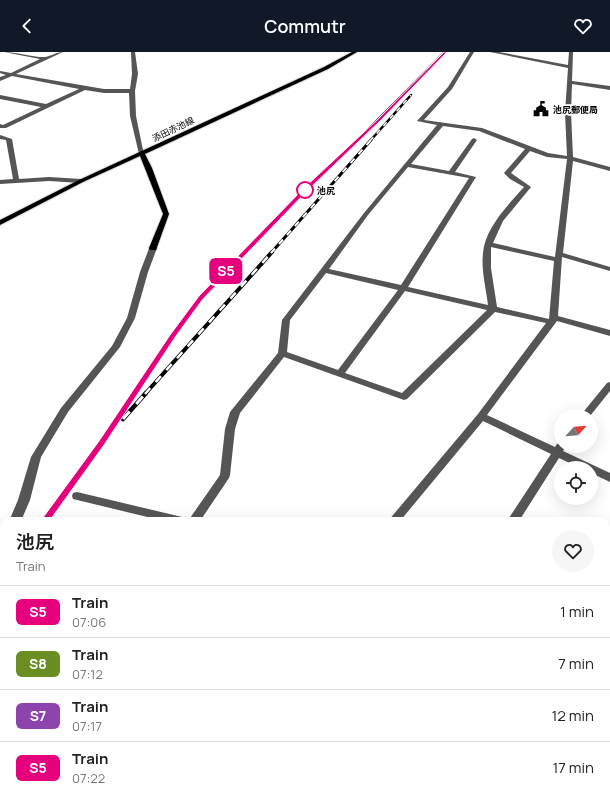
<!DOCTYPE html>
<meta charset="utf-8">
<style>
:root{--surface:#fff;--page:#f6f6f6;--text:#222;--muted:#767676;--line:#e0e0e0;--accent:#111827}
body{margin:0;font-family:Manrope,"Noto Sans JP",sans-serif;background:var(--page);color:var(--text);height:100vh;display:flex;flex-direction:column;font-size:15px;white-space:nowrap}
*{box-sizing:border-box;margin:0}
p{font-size:13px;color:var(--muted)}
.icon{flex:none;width:22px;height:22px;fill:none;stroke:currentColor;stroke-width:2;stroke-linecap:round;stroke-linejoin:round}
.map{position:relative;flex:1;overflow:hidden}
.drawer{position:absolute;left:0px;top:465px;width:610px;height:284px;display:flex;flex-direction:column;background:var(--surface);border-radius:12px 12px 0 0;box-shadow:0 4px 16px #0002}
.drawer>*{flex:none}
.badge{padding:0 8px;border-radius:6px;font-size:14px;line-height:26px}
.needle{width:26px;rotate:64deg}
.buttons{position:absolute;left:554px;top:357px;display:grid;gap:8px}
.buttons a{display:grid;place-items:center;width:44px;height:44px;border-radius:50%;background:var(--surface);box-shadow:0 4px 16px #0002;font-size:20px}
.map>.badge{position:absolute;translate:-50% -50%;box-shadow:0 0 0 2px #fff}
.round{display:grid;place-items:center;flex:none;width:42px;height:42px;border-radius:21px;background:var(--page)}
.head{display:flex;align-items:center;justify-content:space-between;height:68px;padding:0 16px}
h1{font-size:19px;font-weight:600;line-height:30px}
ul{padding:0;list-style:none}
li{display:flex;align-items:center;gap:12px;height:52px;padding:0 16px;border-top:1px solid var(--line)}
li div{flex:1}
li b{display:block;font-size:15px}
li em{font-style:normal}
li .badge{min-width:44px;font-weight:700;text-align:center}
header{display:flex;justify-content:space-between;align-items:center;height:52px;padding:0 16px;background:var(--accent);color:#fff;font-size:18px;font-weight:600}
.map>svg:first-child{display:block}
</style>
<header><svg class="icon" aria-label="back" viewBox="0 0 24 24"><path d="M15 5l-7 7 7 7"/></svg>Commutr<svg class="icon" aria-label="heart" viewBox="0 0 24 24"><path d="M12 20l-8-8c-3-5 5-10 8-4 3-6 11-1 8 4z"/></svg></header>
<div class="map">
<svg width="610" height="749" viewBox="0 0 610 749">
<rect width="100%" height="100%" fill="#fff"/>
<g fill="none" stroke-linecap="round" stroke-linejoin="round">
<defs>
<path id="major" d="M352,0h5l-29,17 -183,85 7,14 17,46 -13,36h-6l-1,-2 14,-34 -23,-58 -57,26 -83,43v-5l79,-40 245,-113z"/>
</defs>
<use href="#major" stroke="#dbdbdb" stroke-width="2"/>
<g fill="#555" fill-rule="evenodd">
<path d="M4,0c11,0 33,6 41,5 7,-1 11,-5 18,-5l-47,22 88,15h26l2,-15 -1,-22h4l3,22 -3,17 1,25 8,39 -5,-1 -9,-38 -1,-23h-25l-19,-3 -79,38h-6v-4l3,1 38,-18 -41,-8v-4l46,9 33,-15 -67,-13 -12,5v-4l6,-2 -6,-2v-2l11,2 29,-14z"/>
<path d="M470,0h4l-22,37 -28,31 58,8 66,25 19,3 -2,-43 3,-45 -78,-16h9l69,13 1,-13h4l-1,29 38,5v4l-38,-6 -1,29 2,44 37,10v4l-37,-10 -10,92 47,14v4l-48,-14 -4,59 52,14v6l-53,-15 -70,94 68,32 2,-3 4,-2v4h5l-3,5 47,22v9l-19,-9v-5h-11l-21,-10 -40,63h-12l44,-67 -68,-33 -83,100h-12l90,-107 68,-91 -51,-11 -88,87 -3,1 -120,-43 -44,56 -5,16 -5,46 -1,3 -29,43h-12l32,-46 5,-46 5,-17 48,-59 4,-33 82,-107 73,-88 -20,-4 31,-34zM443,74l36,5 46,18 -21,24 6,6 14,8c-16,18 -39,41 -41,66 -2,17 3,35 5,52l-80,-18 68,-110 -21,-5 22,-32 -3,-2 -2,1 -23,32 -38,-7zM530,99l17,6 20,2 -12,98 -62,-14 10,-22 28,-34 -20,-14zM408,115l61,11 -68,107 -72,-16 39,-54zM491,195l63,14 -5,58 -52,-12 -6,-39zM326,221l72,17 -60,80 -51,-18 3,-32zM405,239l82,19 -85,83 -57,-20z"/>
<path d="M0,83l12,4 7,40 30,-2 32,2 3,2 -3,2 -32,-2 -49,3v-4l13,-1 -7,-39 -6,-1z"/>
<path d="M150,194h6l1,2 -9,24 -13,46 -15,29 -52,65 -27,45 -11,43 -9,21h-12l9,-21 13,-43 30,-49 51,-62 15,-28 13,-46z"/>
<path d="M610,330v9l-20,25h-10l27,-33z"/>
<path d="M77,440l105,25 4,1 2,3h-24l-91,-22 -1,-3 1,-3z"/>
<path d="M4,484v14l-4,2v-14z"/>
<path d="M610,648v14l-4,1v-14z"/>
<path d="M606,664l4,2v16l-4,-2z"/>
<path d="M12,745h20l-2,4h-20z"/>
<path d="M231,745h19l-2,4h-19z"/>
<path d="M269,745h18l2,4h-18z"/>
</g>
<use href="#major" fill="#000" fill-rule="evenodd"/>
<defs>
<g id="rail-far4">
<path d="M357,89l88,-89"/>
<path d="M370,89l41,-46"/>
</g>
<g id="rail-far3">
<path d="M244,201l61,-63 53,-50"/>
<path d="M271,201l100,-113"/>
</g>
<g id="rail-far2">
<path d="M133,342l40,-59 28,-38 44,-45"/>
<path d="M145,342l127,-142"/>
</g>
<g id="rail-far1">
<path d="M123,367l23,-26"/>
<path d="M45,469l56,-78 33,-50"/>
</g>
<path id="rail" d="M0,532l4,-8"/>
</defs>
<use href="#rail-far4" stroke="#000" stroke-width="2.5"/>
<use href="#rail-far3" stroke="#000" stroke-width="3"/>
<use href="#rail-far2" stroke="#000" stroke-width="4"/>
<use href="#rail-far1" stroke="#000" stroke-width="4.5"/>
<use href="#rail" stroke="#000" stroke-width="5.5"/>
<use href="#rail-far4" stroke="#fff" stroke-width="1.5" stroke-dasharray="5" stroke-linecap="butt"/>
<use href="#rail-far3" stroke="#fff" stroke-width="2" stroke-dasharray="6" stroke-linecap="butt"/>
<use href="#rail-far2" stroke="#fff" stroke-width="2.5" stroke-dasharray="8" stroke-linecap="butt"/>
<use href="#rail-far1" stroke="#fff" stroke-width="3" stroke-dasharray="10" stroke-linecap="butt"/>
<use href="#rail" stroke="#fff" stroke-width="4" stroke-dasharray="12" stroke-linecap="butt"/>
</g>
<path fill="#e6007e" stroke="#fff" d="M444,0h3l-66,68 -74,71 -104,108 -27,37 -72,109 -56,78h-6l-2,-2 2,-2 57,-78 71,-106 29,-39 104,-107 75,-70z"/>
<defs>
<symbol id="civic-bare" viewBox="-9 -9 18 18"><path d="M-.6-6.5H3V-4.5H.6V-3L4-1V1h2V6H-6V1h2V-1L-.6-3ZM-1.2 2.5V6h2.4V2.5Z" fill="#000" stroke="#fff" stroke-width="2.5" paint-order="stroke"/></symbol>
</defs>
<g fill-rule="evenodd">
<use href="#civic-bare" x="530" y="46" width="22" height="22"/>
</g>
<circle fill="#fff" stroke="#e6007e" stroke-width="2" cx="305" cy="138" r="8"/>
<g text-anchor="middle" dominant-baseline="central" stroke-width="3.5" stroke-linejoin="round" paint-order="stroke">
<g font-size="9" font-weight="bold" fill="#000" stroke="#fff" text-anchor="start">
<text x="553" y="57">池尻郵便局</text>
</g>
<g font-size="9" fill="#000" stroke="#fff">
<text transform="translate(173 77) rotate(-26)">添田赤池線</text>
</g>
<g font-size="9" font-weight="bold" fill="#000" stroke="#fff" text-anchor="start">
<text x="317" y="138">池尻</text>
</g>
</g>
</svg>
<div class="buttons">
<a><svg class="needle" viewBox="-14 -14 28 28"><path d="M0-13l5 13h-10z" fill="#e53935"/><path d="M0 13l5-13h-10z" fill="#767676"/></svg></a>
<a><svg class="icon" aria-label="locate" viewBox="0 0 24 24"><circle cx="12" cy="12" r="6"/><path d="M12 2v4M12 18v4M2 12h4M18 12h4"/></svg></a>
</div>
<b class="badge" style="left:226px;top:219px;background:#e6007e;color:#fff">S5</b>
<section class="drawer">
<div class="head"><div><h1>池尻</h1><p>Train</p></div><a class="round"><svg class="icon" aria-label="heart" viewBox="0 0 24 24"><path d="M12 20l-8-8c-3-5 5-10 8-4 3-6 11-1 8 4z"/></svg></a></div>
<ul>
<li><span class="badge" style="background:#e6007e;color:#fff">S5</span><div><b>Train</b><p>07:06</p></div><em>1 min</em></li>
<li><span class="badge" style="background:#6b8e23;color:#fff">S8</span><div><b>Train</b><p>07:12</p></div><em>7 min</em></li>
<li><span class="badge" style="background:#8e44ad;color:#fff">S7</span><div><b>Train</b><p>07:17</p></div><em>12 min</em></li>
<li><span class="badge" style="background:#e6007e;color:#fff">S5</span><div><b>Train</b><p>07:22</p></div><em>17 min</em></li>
</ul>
</section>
</div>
